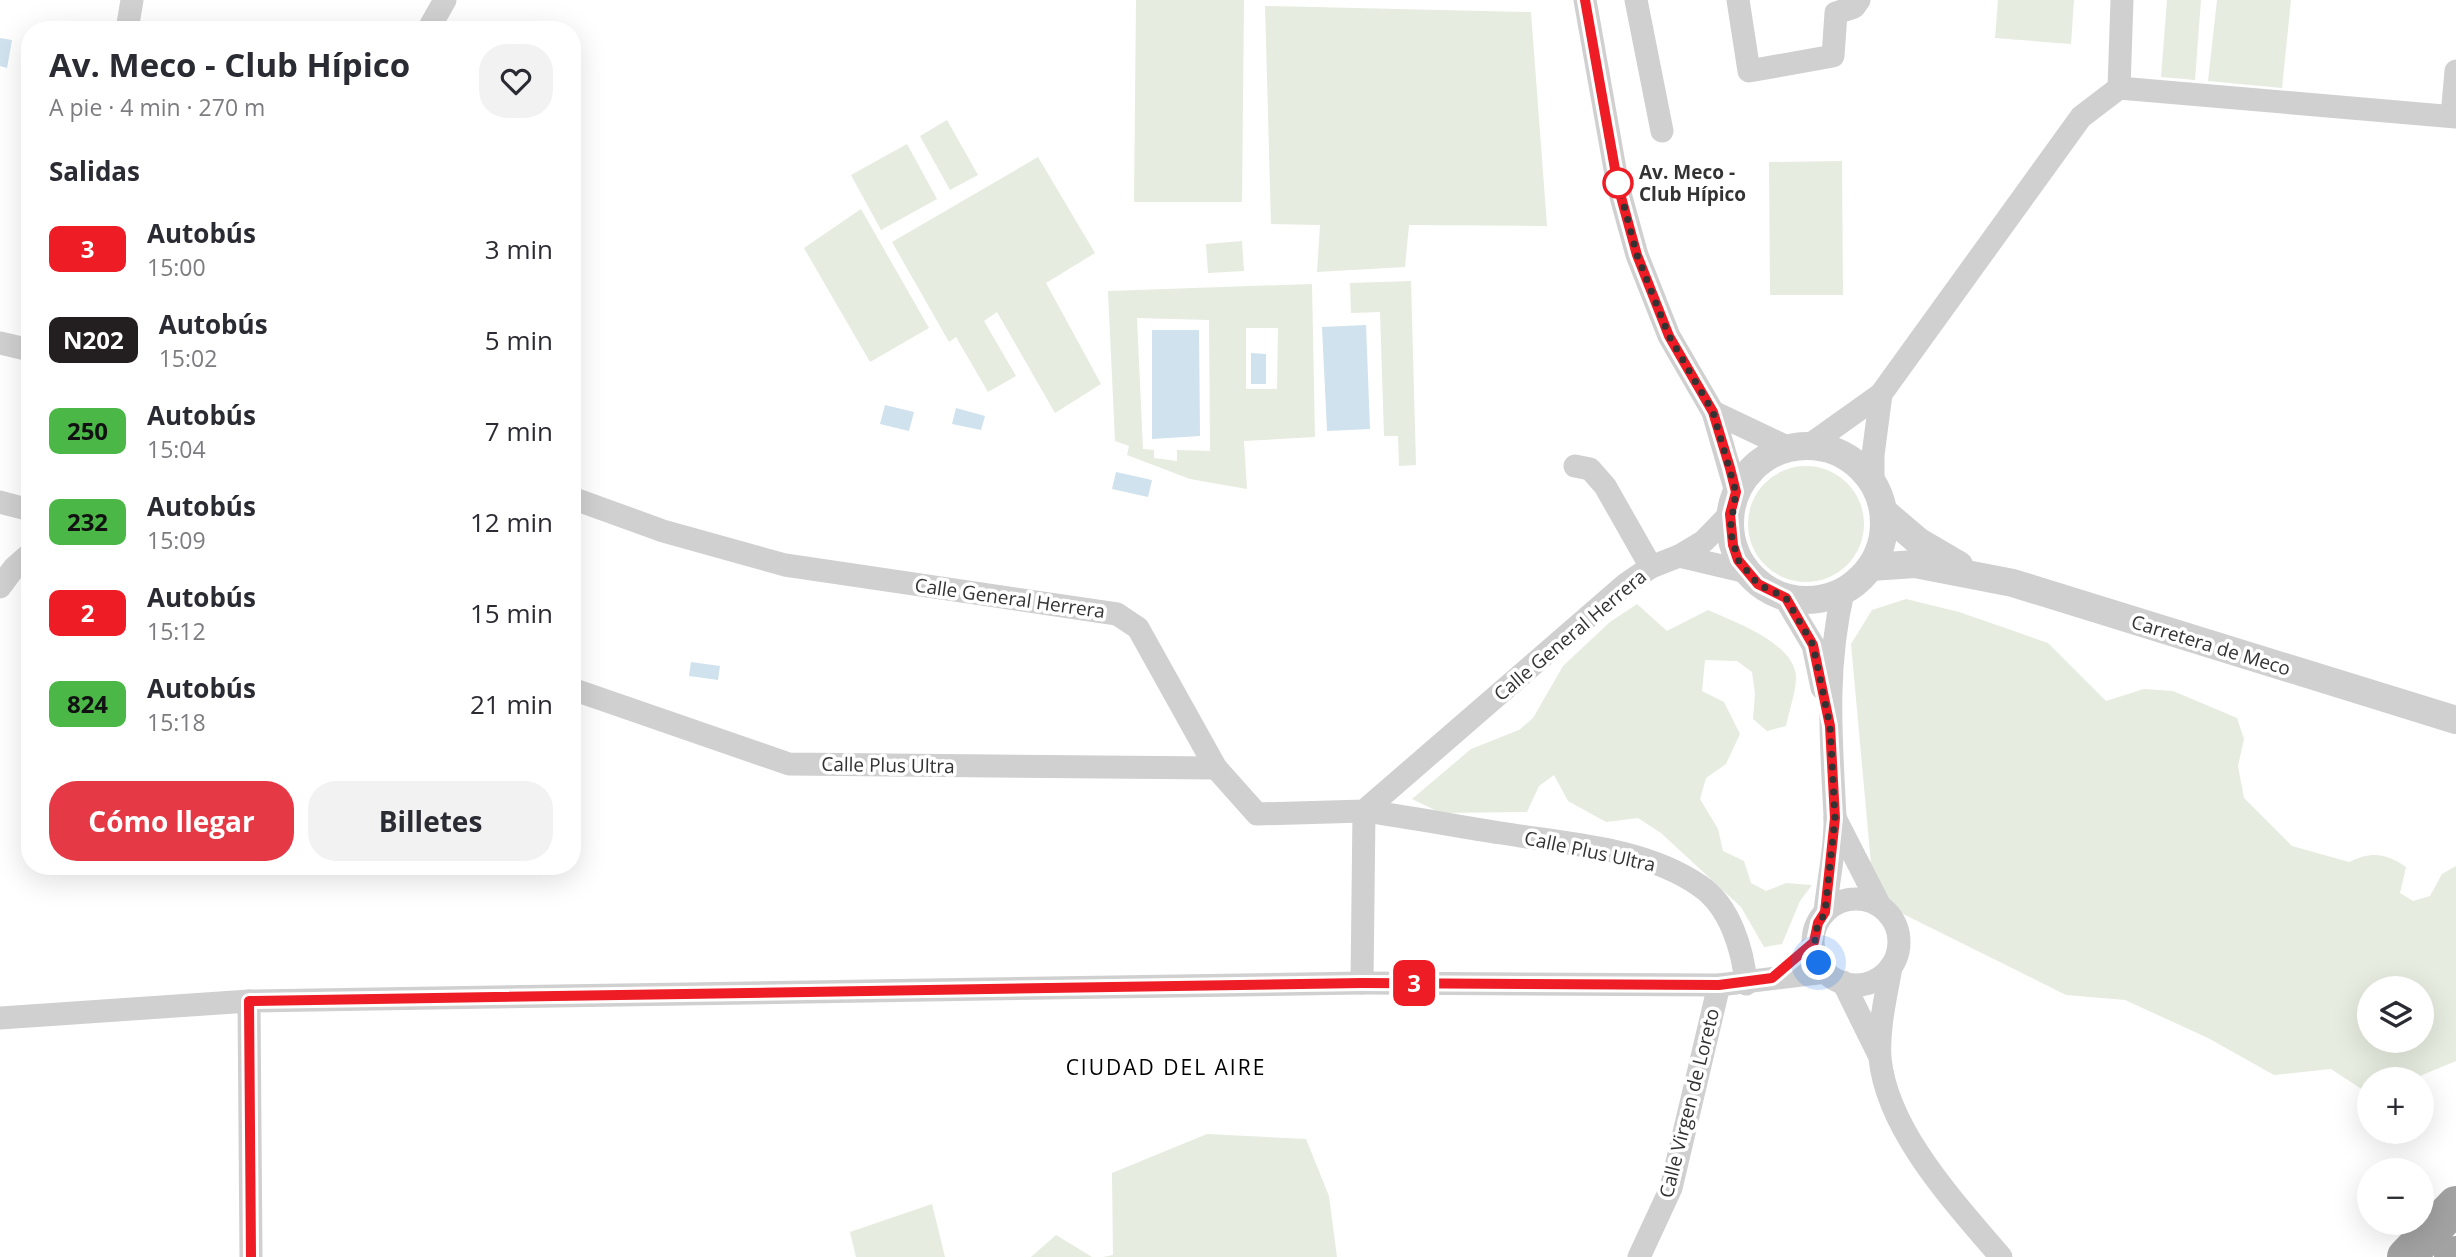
<!DOCTYPE html>
<html lang="es">
<meta charset="utf-8">
<style>
:root{--surface:#fff;--page:#f2f2f3;--text:#2b2b33;--muted:#7c7c81;--accent:#e63946}
body{margin:0;font-family:"Open Sans",sans-serif;background:var(--page);color:var(--text);height:100vh;display:flex;flex-direction:column;font-size:26px;white-space:nowrap}
*{box-sizing:border-box;margin:0}
p{font-size:23px;color:var(--muted)}
.icon{flex:none;width:38px;height:38px;fill:none;stroke:currentColor;stroke-width:2;stroke-linecap:round;stroke-linejoin:round}
.map{position:relative;flex:1;overflow:hidden}
.side{position:absolute;left:21px;top:21px;width:560px;height:854px;display:flex;flex-direction:column;background:var(--surface);border-radius:28px;box-shadow:0 7px 28px #0002}
.side>*{flex:none}
.badge{padding:0 14px;border-radius:10px;font-size:24px;line-height:46px}
.tools{position:absolute;left:2357px;top:976px;display:grid;gap:14px}
.tools a{display:grid;place-items:center;width:77px;height:77px;border-radius:50%;background:var(--surface);box-shadow:0 7px 28px #0002;font-size:35px}
.you{position:absolute;width:35px;height:35px;margin:-18px;border:5px solid #fff;border-radius:50%;background:#1a73e8;box-shadow:0 0 0 10px #1a73e833}
.map>.badge{position:absolute;translate:-50% -50%;box-shadow:0 0 0 4px #fff}
h2{padding:0 28px;font-size:26px;line-height:63px}
.round{display:grid;place-items:center;flex:none;width:74px;height:74px;border-radius:28px;background:var(--page)}
.overview{display:flex;align-items:center;justify-content:space-between;height:119px;padding:0 28px}
h1{font-size:33px;font-weight:700;line-height:52px}
.primary-button{display:flex;gap:14px;margin-top:auto;padding:14px 28px}
.primary-button a{flex:1;height:80px;border-radius:28px;background:var(--accent);color:#fff;font-size:28px;font-weight:700;line-height:80px;text-align:center}
.primary-button a+a{background:var(--page);color:var(--text)}
ul{padding:0;list-style:none}
li{display:flex;align-items:center;gap:21px;height:91px;padding:0 28px}
li div{flex:1}
li b{display:block;font-size:26px}
li em{font-style:normal}
li .badge{min-width:77px;font-weight:700;text-align:center}
.map>svg:first-child{display:block}
</style>
<div class="map">
<svg width="2456" height="1257" viewBox="0 0 2456 1257">
<rect width="100%" height="100%" fill="#fff"/>
<g fill="#e6ecdf" fill-rule="evenodd">
<path d="M1136,0h108l-2,202h-108z"/>
<path d="M1998,0h76l-3,44 -76,-6z"/>
<path d="M2167,0h34l-6,80 -34,-3z"/>
<path d="M2217,0h74l-9,88 -74,-7z"/>
<path d="M1265,6l266,6 16,214 -138,-1 -4,42 -88,5 3,-47 -49,-1z"/>
<path d="M947,120l31,55 -28,15 -30,-54z"/>
<path d="M907,144l30,55 -56,31 -30,-55z"/>
<path d="M1038,157l57,96 -49,30 55,101 -46,29 -58,-101 -13,9 32,55 -28,16 -32,-55 -7,5 -57,-100z"/>
<path d="M1842,161l1,134h-73l-1,-133z"/>
<path d="M861,209l68,119 -59,34 -66,-114z"/>
<path d="M1242,241l2,30 -36,2 -2,-29z"/>
<path d="M1411,281l5,184 -17,1 -1,-30h-14l-4,-124 -29,1 -1,-30z"/>
<path d="M1312,284l3,153 -71,4 3,48 -57,-10 -63,-24 2,-9 -14,-5 -7,-150zM1137,318l72,2 1,131 -33,-1v11l-23,-3v-8l-11,-1zM1246,328h32l-1,61h-31z"/>
<circle cx="1806" cy="524" r="58"/>
<path d="M1906,599l53,13 89,31 58,58 38,-12 29,2 64,27 7,21 -6,27 6,32 48,48 57,16c22,-11 37,-9 57,5l-6,26 13,8 17,-5 12,-22 14,-8v195l-46,19h-40l-1,9 -6,1 -32,-21 -57,6 -66,-37 -83,-38 -59,-5 -173,-86 -22,-45 -20,-220 21,-34zM2370,989h52v52h-52z"/>
<path d="M1637,604l30,27 41,-21c26,12 87,33 88,67 0,15 -7,34 -10,49l-19,5 -14,-12 2,-25 -3,-22 -15,-11 -32,-1 -3,31 22,11 16,32 -14,30 -20,14 -6,21 18,30 5,22 21,10 7,22 15,8 20,-8 26,2 -12,16 -18,43 -18,3 -23,-40 -80,-74 -23,-15 -32,4 -38,-21 -14,-26 -15,11 -12,26 -86,1 -29,-14 59,-50 48,-19 14,-12 30,-52 47,-44z"/>
<path d="M1207,1134l99,5 23,57 8,61h-234l10,-2 -1,-82z"/>
<path d="M932,1204l13,53h-89l-6,-25z"/>
<path d="M1056,1235l36,22h-61z"/>
</g>
<g fill="#cfe2ee">
<path d="M0,38l12,2 -5,28 -7,-2z"/>
<path d="M1366,325l4,104 -43,2 -5,-104z"/>
<path d="M1152,330h47l1,106 -48,3z"/>
<path d="M1251,353l15,1v30h-15z"/>
<path d="M885,405l29,7 -5,19 -29,-7z"/>
<path d="M956,408l29,8 -4,14 -29,-6z"/>
<path d="M1116,472l36,8 -4,17 -36,-8z"/>
<path d="M691,662l29,4 -2,14 -29,-4z"/>
</g>
<g fill="none" stroke-linecap="round" stroke-linejoin="round">
<g stroke="#d0d0d0" stroke-width="23">
<path d="M1585,0l33,186 19,69 32,81 44,76 23,80"/>
<path d="M1636,0l26,131"/>
<path d="M1738,0l11,71 84,-15 3,-43 18,-6 5,-7"/>
<path d="M127,30l5,-30"/>
<path d="M428,30l17,-30"/>
<path d="M2119,88l3,-88"/>
<path d="M2452,116l4,-45"/>
<path d="M0,343l30,7"/>
<path d="M1713,412l76,36"/>
<path d="M1808,446l73,-52 200,-277 38,-29 337,29"/>
<path d="M1575,466l15,3 15,17 46,81"/>
<path d="M1873,481v-26l8,-61"/>
<path d="M572,498l91,33 122,34 332,49 21,14 78,140 41,46 107,-3 262,-227 25,-17 28,-11"/>
<path d="M0,502l30,8"/>
<path d="M1730,514l-26,27 -25,15 68,16"/>
<path d="M0,587l14,-19 16,-14"/>
<path d="M1785,598l28,47 9,43"/>
<path d="M572,689l217,75 427,4"/>
<path d="M1835,818l45,88"/>
<circle cx="1856" cy="942" r="43"/>
<path d="M1825,912c3,-31 11,-65 10,-96 -4,-78 -10,-146 8,-224"/>
<path d="M1891,967c-5,29 -13,61 -11,91 7,73 75,145 121,199"/>
<path d="M1843,982l36,73"/>
<path d="M1362,983l2,-172c46,6 91,15 137,22 65,11 143,14 199,53 30,20 43,64 46,98"/>
<path d="M249,1001l2,256"/>
<path d="M0,1018l249,-17 1113,-18 357,2 107,-13"/>
<path d="M1639,1257l32,-69 48,-203"/>
</g>
<g stroke="#d0d0d0" stroke-width="28">
<circle cx="1807" cy="523" r="77"/>
<path d="M1884,512l34,29 41,24"/>
<path d="M1871,567l44,-3 98,19 443,137"/>
</g>
<g stroke="#a2a2a2" stroke-width="38">
<path d="M2406,1257l50,-52"/>
<path d="M2453,1257l3,-2"/>
</g>
</g>
<g fill="none" stroke-linecap="round" stroke-linejoin="round">
<defs>
<path id="line" d="M251,1257l-2,-256 1113,-18 357,2 53,-7 42,-36 4,-19 7,-11 10,-94 -5,-92 -17,-81 -27,-47 -28,-14 -20,-24 -5,-15 -3,-31 6,-22 -6,-24 -17,-56 -44,-76 -32,-81 -19,-69 -33,-186"/>
</defs>
<use href="#line" stroke="#fff" stroke-width="16"/>
<use href="#line" stroke="#ee1c25" stroke-width="10"/>
<path stroke="#333" stroke-width="7" stroke-dasharray="0 12.6" d="M1618,183l19,72 32,81 44,76 23,80 -6,38 8,30 20,24 28,14 27,47 17,81 5,92 -10,94 -10,20v21l4,10"/>
</g>
<circle fill="#fff" stroke="#ee1c25" stroke-width="3.5" cx="1618" cy="183" r="14"/>
<g text-anchor="middle" dominant-baseline="central" stroke-width="7" stroke-linejoin="round" paint-order="stroke">
<g font-size="19" font-weight="bold" fill="#333" stroke="#fff" text-anchor="start">
<text x="1639" y="172">Av. Meco -<tspan x="1639" dy="22">Club Hípico</tspan></text>
</g>
<g font-size="19" fill="#333" stroke="#fff">
<text transform="translate(1010 598) rotate(8)">Calle General Herrera</text>
<text transform="translate(1570 635) rotate(-40)">Calle General Herrera</text>
<text transform="translate(2211 645) rotate(17)">Carretera de Meco</text>
<text transform="translate(888 765) rotate(1)">Calle Plus Ultra</text>
<text transform="translate(1590 851) rotate(12)">Calle Plus Ultra</text>
<text transform="translate(1689 1103) rotate(-76)">Calle Virgen de Loreto</text>
</g>
<g font-size="21" letter-spacing="2" fill="#000" stroke="#fff">
<text x="1166" y="1067">CIUDAD DEL AIRE</text>
</g>
</g>
</svg>
<div class="tools">
<a><svg class="icon" aria-label="layers" viewBox="0 0 24 24"><path d="M12 4l9 5-9 5-9-5zM3 14l9 5 9-5"/></svg></a>
<a>+</a>
<a>−</a>
</div>
<div class="you" style="left:1819px;top:963px"></div>
<b class="badge" style="left:1414px;top:983px;background:#ee1c25;color:#fff">3</b>
<section class="side">
<div class="overview"><div><h1>Av. Meco - Club Hípico</h1><p>A pie · 4 min · 270 m</p></div><a class="round"><svg class="icon" aria-label="heart" viewBox="0 0 24 24"><path d="M12 20l-8-8c-3-5 5-10 8-4 3-6 11-1 8 4z"/></svg></a></div>
<h2>Salidas</h2>
<ul>
<li><span class="badge" style="background:#ee1c25;color:#fff">3</span><div><b>Autobús</b><p>15:00</p></div><em>3 min</em></li>
<li><span class="badge" style="background:#231f20;color:#fff">N202</span><div><b>Autobús</b><p>15:02</p></div><em>5 min</em></li>
<li><span class="badge" style="background:#4ab747;color:#111">250</span><div><b>Autobús</b><p>15:04</p></div><em>7 min</em></li>
<li><span class="badge" style="background:#4ab747;color:#111">232</span><div><b>Autobús</b><p>15:09</p></div><em>12 min</em></li>
<li><span class="badge" style="background:#ee1c25;color:#fff">2</span><div><b>Autobús</b><p>15:12</p></div><em>15 min</em></li>
<li><span class="badge" style="background:#4ab747;color:#111">824</span><div><b>Autobús</b><p>15:18</p></div><em>21 min</em></li>
</ul>
<div class="primary-button"><a>Cómo llegar</a><a>Billetes</a></div>
</section>
</div>
